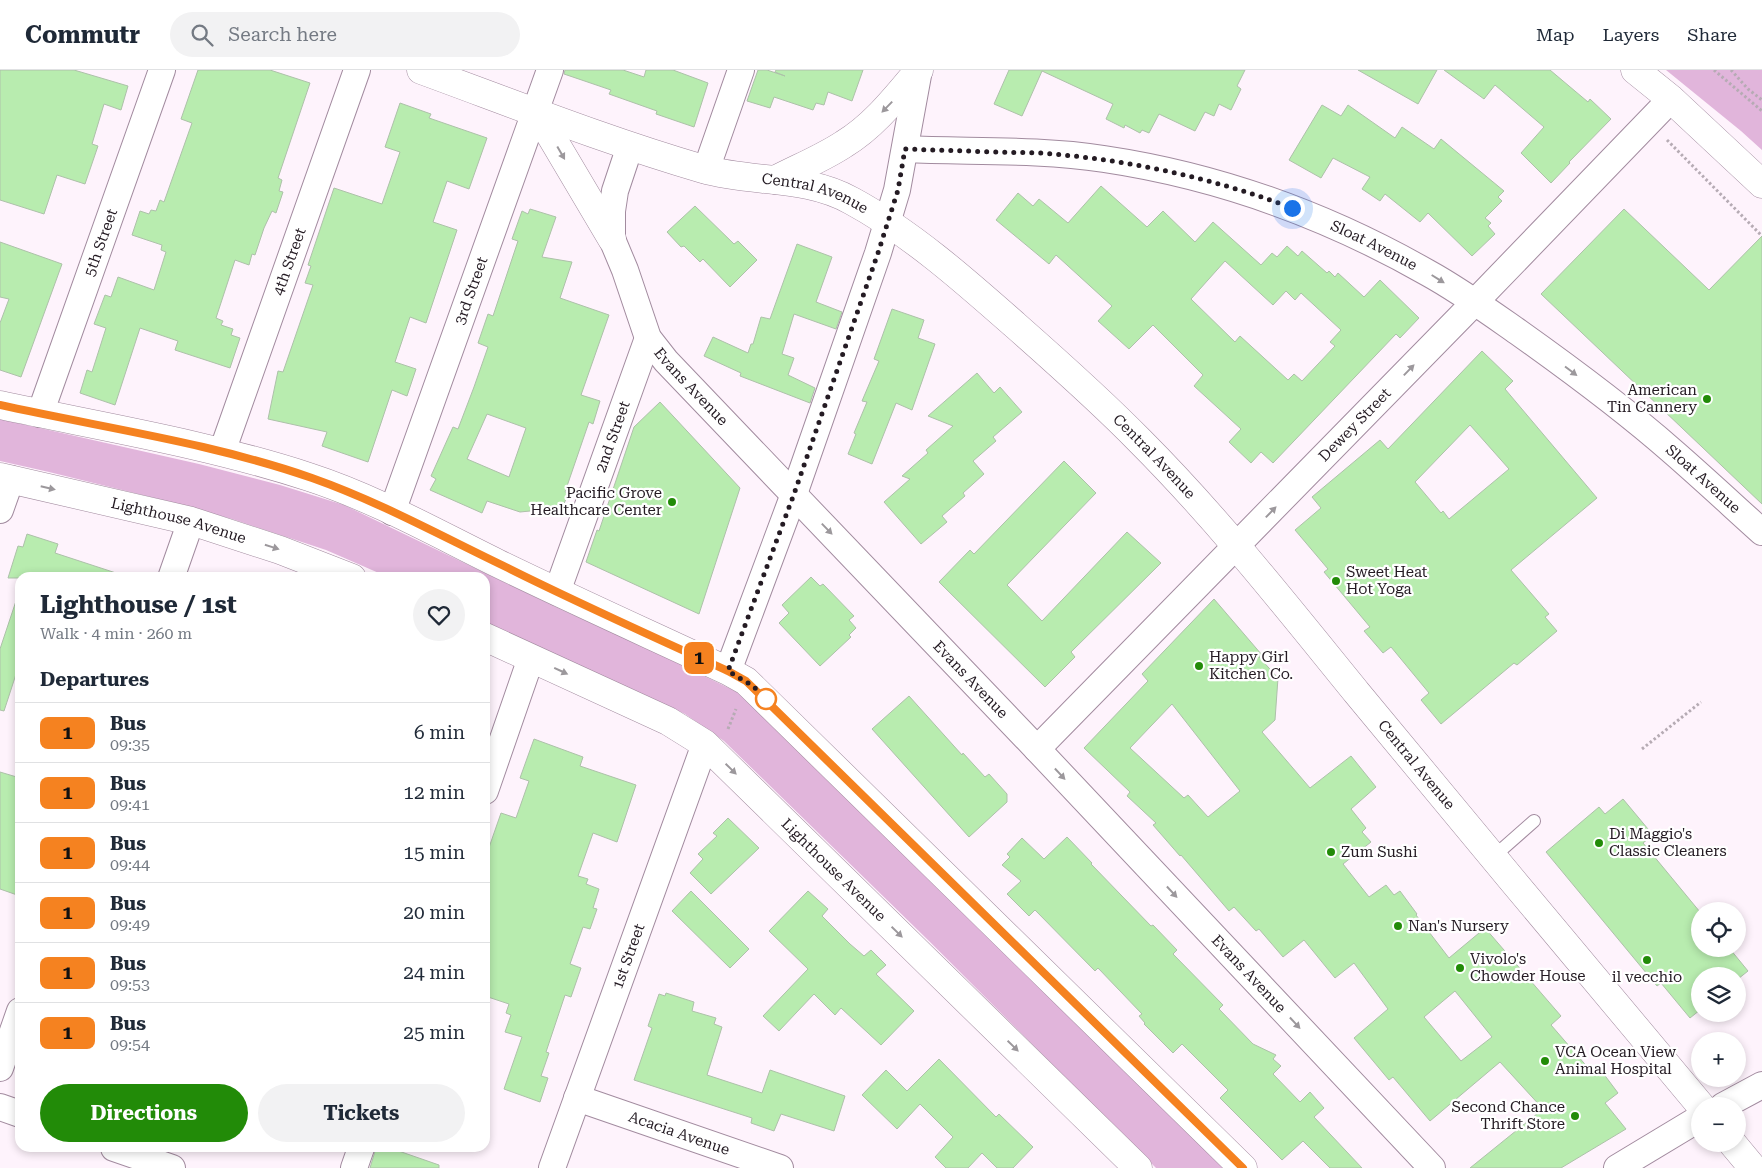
<!DOCTYPE html>
<meta charset="utf-8">
<style>
:root{--surface:#fff;--page:#f2f2f3;--text:#1f2937;--muted:#747a83;--line:#e0e1e3;--accent:#228b08}
body{margin:0;font-family:"Roboto Serif",serif;background:var(--page);color:var(--text);height:100vh;display:flex;flex-direction:column;font-size:19px;white-space:nowrap}
*{box-sizing:border-box;margin:0}
p{font-size:16px;color:var(--muted)}
.icon{flex:none;width:28px;height:28px;fill:none;stroke:currentColor;stroke-width:2;stroke-linecap:round;stroke-linejoin:round}
.map{position:relative;flex:1;overflow:hidden}
.side{position:absolute;left:15px;top:502px;width:475px;height:580px;display:flex;flex-direction:column;background:var(--surface);border-radius:15px;box-shadow:0 2px 8px #0003}
.side>*{flex:none}
.badge{padding:0 10px;border-radius:8px;font-size:18px;line-height:32px}
.buttons{position:absolute;left:1691px;top:832px;display:grid;gap:10px}
.buttons a{display:grid;place-items:center;width:55px;height:55px;border-radius:50%;background:var(--surface);box-shadow:0 2px 8px #0003;font-size:25px}
.you{position:absolute;width:25px;height:25px;margin:-12px;border:4px solid #fff;border-radius:50%;background:#1a73e8;box-shadow:0 0 0 8px #1a73e833}
.map>.badge{position:absolute;translate:-50% -50%;box-shadow:0 0 0 2px #fff}
h2{padding:0 25px;font-size:19px;line-height:45px}
.round{display:grid;place-items:center;flex:none;width:52px;height:52px;border-radius:26px;background:var(--page)}
.head{display:flex;align-items:center;justify-content:space-between;height:85px;padding:0 25px}
h1{font-size:24px;font-weight:700;line-height:38px}
.cta{display:flex;gap:10px;margin-top:auto;padding:10px 25px}
.cta a{flex:1;height:58px;border-radius:30px;background:var(--accent);color:#fff;font-size:20px;font-weight:700;line-height:58px;text-align:center}
.cta a+a{background:var(--page);color:var(--text)}
ul{padding:0;list-style:none}
li{display:flex;align-items:center;gap:15px;height:60px;padding:0 25px;border-top:1px solid var(--line)}
li div{flex:1}
li b{display:block;font-size:19px}
li em{font-style:normal}
li .badge{min-width:55px;font-weight:700;text-align:center}
header{display:flex;align-items:center;gap:30px;box-sizing:border-box;height:70px;padding:0 25px;background:var(--surface);border-bottom:1px solid var(--line)}
header strong{font-size:24px}
nav{display:flex;gap:28px;margin-inline-start:auto;font-size:18px}
.search{width:350px;height:45px;background:var(--page);display:flex;align-items:center;gap:12px;box-sizing:border-box;padding:0 18px;border-radius:28px;color:var(--muted);font-size:19px}
.map>svg:first-child{display:block}
</style>
<header>
<strong>Commutr</strong>
<div class="search"><svg class="icon" aria-label="search" viewBox="0 0 24 24"><circle cx="10" cy="10" r="6"/><path d="M15 15l6 6"/></svg>Search here</div>
<nav><a>Map</a><a>Layers</a><a>Share</a></nav>
</header>
<div class="map">
<svg width="1762" height="1098" viewBox="0 0 1762 1098">
<rect width="100%" height="100%" fill="#fef3fc"/>
<g fill="#e1b5db">
<path d="M1666,0h96v80l-21,-19z"/>
<path d="M0,349l199,45 81,21 64,20 216,104 103,47 78,38 483,474h-68l-227,-227 -205,-200 -39,-27 -200,-92v-44l-97,-1 -62,-27 -94,-31 -61,-17 -122,-30 -49,-11z"/>
</g>
<g fill="#b8ecaf" stroke="#adc1a9" fill-rule="evenodd">
<path d="M0,0h74l54,16 -7,24 -17,-6 -12,40 6,2 -13,38 -28,-9 -13,39 -44,-14z"/>
<path d="M198,0h72l40,13 -32,95 4,2 -3,11 4,1 -7,21 -4,-2 -8,17 -9,27 -3,-1 -3,11 -14,-5 -19,58 7,3 -2,4 12,4 -2,6 9,3 -10,30 -55,-18 3,-9 -38,-13 -25,77 -35,-12 7,-23 5,2 14,-44 -12,-4 11,-29 6,2 7,-20 36,13 12,-38 -5,-2 1,-5 -30,-10 8,-24 9,3 2,-4 5,1 4,-11 4,2 28,-79 -11,-4z"/>
<path d="M565,0h58l21,7 2,-7h27l35,13 -14,44 -38,-13 1,-3 -48,-17 2,-4 -47,-16z"/>
<path d="M758,0h9l18,6 -10,-4 1,-2h87l-11,31 -24,-9 -4,13 -8,-2 -3,7 -39,-13 -4,11 -23,-7z"/>
<path d="M1009,0h236l-8,16 4,3 -10,21 -12,-6 -5,12 -9,-4 -10,19 -36,-17 -10,19 -7,-3 -2,3 -15,-8 -1,3 -18,-9 7,-15 -71,-33 -20,45 -28,-12z"/>
<path d="M1358,0h79l-19,34z"/>
<path d="M1444,0h106l38,32 2,-3 21,20 -42,43 1,1 -19,20 -30,-30 23,-26 -49,-42 -11,14z"/>
<path d="M400,33l31,11 -2,4 58,20 -18,51 -22,-8 -14,41 24,8 -31,93 -16,-6 -15,45 21,7 -9,27 -15,-6 -24,72 -46,-16 5,-14 -59,-13 10,-48 5,1 30,-87 -8,-2 6,-17 -3,-1 26,-77 48,16 18,-52 -15,-5z"/>
<path d="M1322,35l19,11 7,-11 47,33 7,-11 32,22 7,-10 63,52 -6,6 4,4 -17,17 6,5 -3,3 7,8 -23,22 -44,-43 -8,9 -35,-28 -5,7 -18,-12 8,-12 -37,-19 -12,20 -32,-18z"/>
<path d="M1101,116l46,41 16,-16 32,31 18,-20 48,43 11,-12 5,4 10,-11 11,10 4,-5 25,22 2,-2 6,6 3,-4 26,24 16,-17 39,38 -19,20 -4,-4 -123,129 -12,-11 -10,11 -22,-21 12,-13 -47,-43 9,-11 -50,-50 -24,24 -31,-28 14,-15 -56,-51 -7,9 -53,-44 22,-27 15,13 6,-7 29,24zM1225,191l48,44 13,-14 9,9 6,-7 40,37 -11,12 5,4 -33,35 -8,-7 -6,6 -48,-44 -5,6 -44,-43z"/>
<path d="M695,136l39,38 4,-3 19,19 -27,27 -27,-28 -3,3 -16,-16 -3,1 -14,-15z"/>
<path d="M530,139l26,8 -14,40 30,5 -12,36 49,17 -28,80 19,6 -7,23 -4,-2 -24,70 3,1 -8,22 -16,-6 -3,6 -11,-4 -10,1 -33,-11 -5,12 -52,-23 6,-11 -5,-3 22,-49 5,2 16,-42 14,-40 -10,-4 10,-29 5,2 25,-75 -6,-2 10,-28 6,3zM487,344l39,14 -17,49 -42,-18z"/>
<path d="M1624,139l85,81 53,-54v268l-221,-210z"/>
<path d="M0,172l62,22 -41,113 -21,-7v-47l9,-24 -9,-2z"/>
<path d="M797,174l35,13 -16,45 26,10 -6,17 -42,-15 -12,40 12,4 -6,17 27,13 -5,15 -70,-27 1,-3 -37,-17 9,-19 35,16 3,-9h2l8,-27 9,2z"/>
<path d="M892,239l32,11 -6,18 17,6 -23,66 -16,-7 -24,61 -24,-10 8,-20 -2,-1 13,-31 -5,-1 17,-40 -5,-2z"/>
<path d="M1482,281l31,30 -8,8 92,109 -86,72 38,44 -4,3 12,14 -40,34 -3,-2 -73,61 -20,-24 8,-7 -38,-46 -8,6 -19,-22 6,-4 -46,-55 4,-3 -33,-39 26,-22 -9,-11 68,-57 8,9zM1470,355l39,44 -60,50 -6,-8 -2,2 -26,-31z"/>
<path d="M977,303l17,20 6,-6 22,25 -29,25 3,4 -23,20 11,13 -21,19 2,3 -23,20 5,6 -26,22 -37,-42 26,-23 -8,-3 26,-23 -2,-3 27,-24 -25,-10z"/>
<path d="M660,332l80,86 -41,126 -113,-52 11,-32 2,1 35,-104z"/>
<path d="M1064,391l32,32 -89,92 35,36 85,-89 34,31 -90,89 4,5 -30,30 -106,-105 31,-32 4,4z"/>
<path d="M27,464l31,10 -3,9 61,20 -1,5h-107l10,-32 5,1z"/>
<path d="M811,507l9,9 3,-2 31,32 -5,4 7,8 -7,7 2,2 -31,29 -41,-43 10,-10 -7,-8z"/>
<path d="M1214,529l48,56 -3,2 19,21 -3,42 -13,12 48,56 41,-32 25,31 -25,22 15,19 -4,4 9,10 -28,22 26,33 17,-12 8,10 6,-4 17,23 -1,1 33,43 36,-30 76,88 -10,9 39,45 7,-5 21,28 -13,10 21,26 -65,39h-91l73,-59 -43,-47 -70,59 -37,-44 -4,3 -35,-42 34,-29 -34,-46 -19,15 -31,-38 -21,17 -24,-28 -3,2 -22,-24 -5,4 -48,-56 -1,1 -27,-31 3,-2 -29,-27 3,-4 -46,-44 64,-67 -6,-7zM1172,634l68,87 -32,26 -20,-22 -4,3 -54,-50zM1455,921l37,46 -31,24 -37,-44z"/>
<path d="M16,531h4v61l-16,49 -4,-1v-61z"/>
<path d="M909,626l53,59 1,-2 22,24 4,-3 18,20v8l-38,35 -97,-108z"/>
<path d="M534,669l49,18 -3,9 56,19 -19,57 -24,-9 -15,43 10,3 -2,5 13,5 -6,19 4,1 -7,20 -7,-2 -13,37 11,4 -10,29 -6,-2 -19,57 3,1 -8,23 7,2 -8,24 -36,-13 18,-52 -17,-5 6,-17 -5,-2 3,-9 -24,-8v-137l16,-46 15,5 13,-37 -9,-3z"/>
<path d="M0,702l20,6v118l-20,-7z"/>
<path d="M1623,729l30,36 -10,8 57,69v37h30l18,22 -10,8v-3h-38v34l-10,8 -29,-35 -4,3 -111,-134 53,-45 6,7z"/>
<path d="M728,748l31,30 -48,46 -21,-21 13,-14 -5,-5 19,-18 -4,-3z"/>
<path d="M1067,767l25,26 -1,1 60,62 2,-1 24,25 -4,4 50,51 -4,4 34,35 23,11 -3,4 8,7 -8,8 27,28 10,-10 14,16 -10,9 48,51h-32l-27,-27 -21,19 -62,-62 8,-8 -46,-46 -9,9 -29,-29 1,-1 -6,-7 3,-2 -44,-46 -3,3 -60,-61 -6,6 -22,-22 14,-13 -19,-16 8,-8 -3,-3 15,-16 22,21z"/>
<path d="M691,821l58,58 -19,19 -58,-57z"/>
<path d="M808,821l20,18 -6,7 28,28 14,12 7,-6 15,15 -10,9 38,37 -33,34 -40,-37 -6,7 -21,-21 -35,37 -16,-15 45,-47 -39,-38z"/>
<path d="M666,923l28,9 -2,9 24,7 -2,6 8,3 -15,48 55,18 8,-23 75,26 -11,35 -53,-17 -7,17 -23,-8 1,-5 -118,-38 18,-52 -4,-2 11,-32 6,2z"/>
<path d="M939,989l57,58 3,-3 34,33 -20,21h-16l-15,-15 -14,15h-22l-11,-11 18,-20 -33,-33 -23,25 -35,-34 24,-25 21,21z"/>
<path d="M376,1078h14l49,17v3h-69z"/>
</g>
<g fill="none" stroke-linecap="round" stroke-linejoin="round">
<defs>
<path id="lane" d="M1492,788l42,-37"/>
<g id="street">
<path id="s1" d="M630,76l-15,45 -3,20v28l13,31 23,68 18,23 371,388 395,419"/>
<path id="s2" d="M905,79c66,3 133,0 199,10 114,17 224,57 324,114 31,17 60,38 90,59 52,37 105,76 154,119 30,26 60,54 90,81"/>
<path d="M706,100l35,-100"/>
<path id="s3" d="M40,344l122,-344"/>
<path id="s4" d="M222,382l135,-382"/>
<path d="M0,440l11,-31"/>
<path id="s5" d="M392,442l158,-442"/>
<path d="M171,508l20,-57"/>
<path id="s6" d="M557,522l91,-254"/>
<path d="M728,601l66,-177 84,-241 19,-63 22,-120"/>
<path id="s7" d="M1037,679l438,-447 196,-203"/>
<path d="M485,721l46,-133"/>
<path d="M0,998l20,-57"/>
<path id="s8" d="M577,1028l203,70"/>
<path d="M1723,1036l39,-21"/>
<path d="M0,1037l20,7"/>
<path d="M114,1078l58,20"/>
<path d="M354,1098l7,-20"/>
<path id="s9" d="M552,1098l153,-424"/>
<path d="M1617,1098l83,-50"/>
</g>
<g id="secondary">
<path id="s10" d="M421,0c93,34 186,71 282,99 49,14 103,6 149,32 59,32 112,79 163,124 42,37 85,75 125,116 78,78 147,166 217,252 114,138 229,276 344,413"/>
<path d="M1635,0l36,29 91,85"/>
<path d="M536,42l12,19 64,108"/>
<path d="M775,110c23,-12 48,-22 69,-36 30,-18 53,-48 75,-74"/>
<path d="M0,335c103,22 208,39 309,72 65,21 127,56 188,86 76,37 154,72 231,108l18,10 497,487"/>
<path id="s11" d="M0,407l191,44 89,29 72,28"/>
<path id="s12" d="M485,567l183,84 37,23 433,424"/>
<path d="M1733,1074l20,24"/>
</g>
</defs>
<use href="#lane" stroke="#a28b9f" stroke-width="14"/>
<use href="#street" stroke="#a28b9f" stroke-width="28"/>
<use href="#secondary" stroke="#a28b9f" stroke-width="29"/>
<g stroke="#b6abb4" stroke-width="3" stroke-dasharray="2.5 2.5" stroke-linecap="butt">
<path d="M1714,0l48,41"/>
<path d="M1731,0l17,19 14,11"/>
<path d="M1667,70l95,96"/>
<path d="M728,659l8,-20"/>
<path d="M1642,679l59,-47"/>
</g>
<use href="#lane" stroke="#fff" stroke-width="12"/>
<use href="#street" stroke="#fff" stroke-width="26"/>
<use href="#secondary" stroke="#fff" stroke-width="28"/>
</g>
<defs><path id="oneway-solid" d="M-6-.8H1V-3.2L6.5 0L1 3.2V.8H-6Z" transform="scale(1.25)"/></defs>
<g fill="#9c989c">
<use href="#oneway-solid" transform="translate(887 37) rotate(134)"/>
<use href="#oneway-solid" transform="translate(561 83) rotate(60)"/>
<use href="#oneway-solid" transform="translate(1438 209) rotate(32)"/>
<use href="#oneway-solid" transform="translate(1409 300) rotate(-46)"/>
<use href="#oneway-solid" transform="translate(1571 301) rotate(37)"/>
<use href="#oneway-solid" transform="translate(48 418) rotate(13)"/>
<use href="#oneway-solid" transform="translate(1271 442) rotate(-46)"/>
<use href="#oneway-solid" transform="translate(827 459) rotate(46)"/>
<use href="#oneway-solid" transform="translate(272 477) rotate(18)"/>
<use href="#oneway-solid" transform="translate(561 601) rotate(25)"/>
<use href="#oneway-solid" transform="translate(731 699) rotate(44)"/>
<use href="#oneway-solid" transform="translate(1060 704) rotate(47)"/>
<use href="#oneway-solid" transform="translate(1172 822) rotate(47)"/>
<use href="#oneway-solid" transform="translate(897 862) rotate(44)"/>
<use href="#oneway-solid" transform="translate(1295 953) rotate(47)"/>
<use href="#oneway-solid" transform="translate(1013 976) rotate(44)"/>
</g>
<g fill="none" stroke-linecap="round" stroke-linejoin="round">
<defs>
<path id="line" d="M0,335c104,23 212,38 312,73 68,24 131,59 196,90 72,36 146,69 220,103l18,10 497,487"/>
</defs>
<use href="#line" stroke="#fff" stroke-width="11"/>
<use href="#line" stroke="#f58220" stroke-width="8"/>
<path stroke="#241b23" stroke-width="5" stroke-dasharray="0 9" d="M766,629l1,1 -14,-14 -25,-15 66,-177 84,-241 20,-63 7,-41c30,1 60,2 91,3 19,1 38,0 57,2 81,7 163,25 239,54"/>
</g>
<g fill="#228b08" stroke="#fff" stroke-width="2">
<circle cx="1707" cy="329" r="5"/>
<circle cx="672" cy="432" r="5"/>
<circle cx="1336" cy="511" r="5"/>
<circle cx="1199" cy="596" r="5"/>
<circle cx="1599" cy="773" r="5"/>
<circle cx="1331" cy="782" r="5"/>
<circle cx="1398" cy="856" r="5"/>
<circle cx="1647" cy="890" r="5"/>
<circle cx="1460" cy="898" r="5"/>
<circle cx="1545" cy="991" r="5"/>
<circle cx="1575" cy="1046" r="5"/>
</g>
<circle fill="#fff" stroke="#f58220" stroke-width="2.5" cx="766" cy="629" r="10"/>
<g text-anchor="middle" dominant-baseline="central" stroke-width="4.5" stroke-linejoin="round" paint-order="stroke">
<g font-size="15" fill="#241b23" stroke="#fff">
<text stroke="none"><textPath href="#s10" startOffset="414">Central Avenue</textPath></text>
<text stroke="none"><textPath href="#s3" startOffset="182">5th Street</textPath></text>
<text stroke="none"><textPath href="#s2" startOffset="484">Sloat Avenue</textPath></text>
<text stroke="none"><textPath href="#s4" startOffset="202">4th Street</textPath></text>
<text stroke="none"><textPath href="#s5" startOffset="235">3rd Street</textPath></text>
<text stroke="none"><textPath href="#s1" startOffset="266">Evans Avenue</textPath></text>
<text stroke="none"><textPath href="#s7" startOffset="454">Dewey Street</textPath></text>
<text stroke="none"><textPath href="#s6" startOffset="165">2nd Street</textPath></text>
<text stroke="none"><textPath href="#s10" startOffset="849">Central Avenue</textPath></text>
<text stroke="none"><textPath href="#s2" startOffset="889">Sloat Avenue</textPath></text>
<text stroke="none"><textPath href="#s11" startOffset="184">Lighthouse Avenue</textPath></text>
<text stroke="none"><textPath href="#s1" startOffset="671">Evans Avenue</textPath></text>
<text stroke="none"><textPath href="#s10" startOffset="1254">Central Avenue</textPath></text>
<text stroke="none"><textPath href="#s12" startOffset="425">Lighthouse Avenue</textPath></text>
<text stroke="none"><textPath href="#s9" startOffset="225">1st Street</textPath></text>
<text stroke="none"><textPath href="#s1" startOffset="1076">Evans Avenue</textPath></text>
<text stroke="none"><textPath href="#s8" startOffset="108">Acacia Avenue</textPath></text>
</g>
<g font-size="15" fill="#241b23" stroke="#fff" text-anchor="start">
<text x="1697" y="320" text-anchor="end">American<tspan x="1697" dy="17">Tin Cannery</tspan></text>
<text x="662" y="423" text-anchor="end">Pacific Grove<tspan x="662" dy="17">Healthcare Center</tspan></text>
<text x="1346" y="502">Sweet Heat<tspan x="1346" dy="17">Hot Yoga</tspan></text>
<text x="1209" y="587">Happy Girl<tspan x="1209" dy="17">Kitchen Co.</tspan></text>
<text x="1609" y="764">Di Maggio's<tspan x="1609" dy="17">Classic Cleaners</tspan></text>
<text x="1341" y="782">Zum Sushi</text>
<text x="1408" y="856">Nan's Nursery</text>
<text x="1470" y="889">Vivolo's<tspan x="1470" dy="17">Chowder House</tspan></text>
<text x="1647" y="907" text-anchor="middle">il vecchio</text>
<text x="1555" y="982">VCA Ocean View<tspan x="1555" dy="17">Animal Hospital</tspan></text>
<text x="1565" y="1037" text-anchor="end">Second Chance<tspan x="1565" dy="17">Thrift Store</tspan></text>
</g>
</g>
</svg>
<div class="buttons">
<a><svg class="icon" aria-label="locate" viewBox="0 0 24 24"><circle cx="12" cy="12" r="6"/><path d="M12 2v4M12 18v4M2 12h4M18 12h4"/></svg></a>
<a><svg class="icon" aria-label="layers" viewBox="0 0 24 24"><path d="M12 4l9 5-9 5-9-5zM3 14l9 5 9-5"/></svg></a>
<a>+</a>
<a>−</a>
</div>
<div class="you" style="left:1292px;top:138px"></div>
<b class="badge" style="left:699px;top:588px;background:#f58220;color:#111">1</b>
<section class="side">
<div class="head"><div><h1>Lighthouse / 1st</h1><p>Walk · 4 min · 260 m</p></div><a class="round"><svg class="icon" aria-label="heart" viewBox="0 0 24 24"><path d="M12 20l-8-8c-3-5 5-10 8-4 3-6 11-1 8 4z"/></svg></a></div>
<h2>Departures</h2>
<ul>
<li><span class="badge" style="background:#f58220;color:#111">1</span><div><b>Bus</b><p>09:35</p></div><em>6 min</em></li>
<li><span class="badge" style="background:#f58220;color:#111">1</span><div><b>Bus</b><p>09:41</p></div><em>12 min</em></li>
<li><span class="badge" style="background:#f58220;color:#111">1</span><div><b>Bus</b><p>09:44</p></div><em>15 min</em></li>
<li><span class="badge" style="background:#f58220;color:#111">1</span><div><b>Bus</b><p>09:49</p></div><em>20 min</em></li>
<li><span class="badge" style="background:#f58220;color:#111">1</span><div><b>Bus</b><p>09:53</p></div><em>24 min</em></li>
<li><span class="badge" style="background:#f58220;color:#111">1</span><div><b>Bus</b><p>09:54</p></div><em>25 min</em></li>
</ul>
<div class="cta"><a>Directions</a><a>Tickets</a></div>
</section>
</div>
